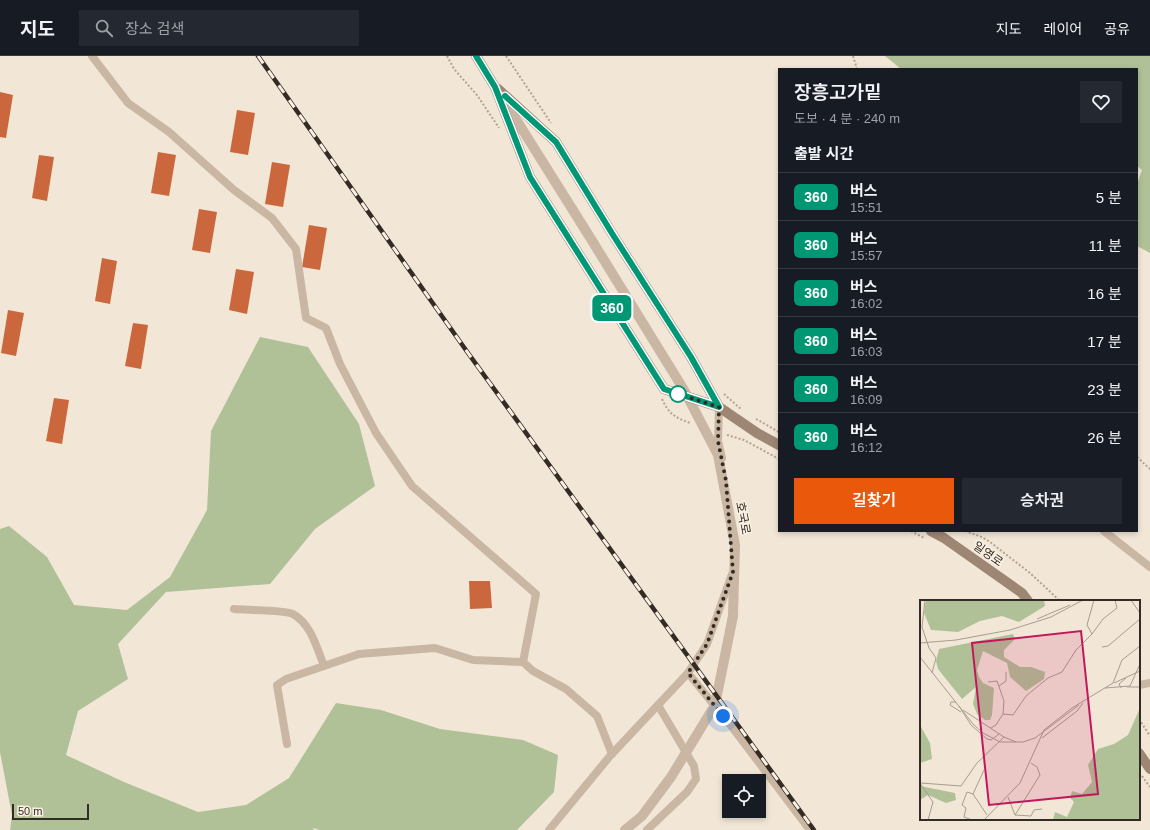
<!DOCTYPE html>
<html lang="ko">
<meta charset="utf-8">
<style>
:root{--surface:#171b24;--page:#242831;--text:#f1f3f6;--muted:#9ea1a6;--line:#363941;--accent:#ea580c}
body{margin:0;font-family:Arial,"Noto Sans KR",sans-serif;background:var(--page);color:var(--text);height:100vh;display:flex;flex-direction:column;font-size:15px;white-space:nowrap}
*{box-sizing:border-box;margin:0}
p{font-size:13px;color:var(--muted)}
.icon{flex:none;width:22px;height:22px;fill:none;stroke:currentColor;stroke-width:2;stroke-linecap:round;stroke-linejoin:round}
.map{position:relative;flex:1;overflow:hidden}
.drawer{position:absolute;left:778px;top:12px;width:360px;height:464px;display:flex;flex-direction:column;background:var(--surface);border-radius:0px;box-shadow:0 2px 6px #0003}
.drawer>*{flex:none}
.badge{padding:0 8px;border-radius:6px;font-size:14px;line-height:26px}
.controls{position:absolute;left:722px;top:718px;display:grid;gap:8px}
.controls a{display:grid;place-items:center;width:44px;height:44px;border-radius:0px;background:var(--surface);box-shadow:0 2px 6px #0003;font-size:20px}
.scale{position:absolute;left:12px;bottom:10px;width:77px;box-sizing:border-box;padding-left:4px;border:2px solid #352b25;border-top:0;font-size:11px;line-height:14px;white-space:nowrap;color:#352b25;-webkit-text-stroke:3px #faf1e3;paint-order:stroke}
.you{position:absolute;width:20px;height:20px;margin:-10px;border:3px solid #fff;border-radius:50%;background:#1a73e8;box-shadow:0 0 0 6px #1a73e833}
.map>.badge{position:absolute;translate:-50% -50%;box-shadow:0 0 0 2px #fff}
h2{padding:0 16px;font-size:15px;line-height:36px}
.round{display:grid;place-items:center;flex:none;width:42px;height:42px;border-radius:0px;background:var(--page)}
.overview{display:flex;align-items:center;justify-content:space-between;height:68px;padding:0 16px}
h1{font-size:19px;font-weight:600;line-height:30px}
.primary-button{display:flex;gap:8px;margin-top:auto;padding:8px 16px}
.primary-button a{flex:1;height:46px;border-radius:0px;background:var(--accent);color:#fff;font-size:16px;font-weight:600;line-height:46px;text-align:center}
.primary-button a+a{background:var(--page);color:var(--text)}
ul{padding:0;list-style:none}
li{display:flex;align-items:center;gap:12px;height:48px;padding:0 16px;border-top:1px solid var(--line)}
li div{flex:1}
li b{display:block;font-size:15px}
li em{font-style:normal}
li .badge{min-width:44px;font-weight:700;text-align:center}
header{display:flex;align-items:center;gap:24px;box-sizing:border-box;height:56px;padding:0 20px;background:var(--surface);border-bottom:1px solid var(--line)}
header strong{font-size:19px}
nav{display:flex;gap:22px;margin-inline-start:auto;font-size:14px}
.search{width:280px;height:36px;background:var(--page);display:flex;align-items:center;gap:10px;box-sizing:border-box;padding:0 14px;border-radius:0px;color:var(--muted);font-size:15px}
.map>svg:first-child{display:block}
</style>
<header>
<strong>지도</strong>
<div class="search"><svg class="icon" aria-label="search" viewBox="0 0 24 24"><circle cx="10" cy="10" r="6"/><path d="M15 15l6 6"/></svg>장소 검색</div>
<nav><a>지도</a><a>레이어</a><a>공유</a></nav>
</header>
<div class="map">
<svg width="1150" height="774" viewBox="0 0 1150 774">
<rect width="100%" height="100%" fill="#f2e7d7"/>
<g fill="#b0c197">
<path d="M885,0h265v197l-13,-7v-62l5,-14 -5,-4v-97h-236z"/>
<path d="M260,281l48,10 51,77 16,62 -60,43 -45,55 -104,8 -48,52 10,35 -50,32 -12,44 58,27 74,30 48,-7 43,-27 47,-75 45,7 59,19 83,11 35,15 -4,37 -37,38h-197l-7,-2 1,2h-304l2,-15 -12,-63v-223l9,-3 38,31 27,48 53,5 43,-33 37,-67 4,-79z"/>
</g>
<g fill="#cb673c">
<path d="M0,36l13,3 -7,43 -6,-1z"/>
<path d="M237,54l18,3 -7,42 -18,-3z"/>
<path d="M158,96l18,3 -7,41 -18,-3z"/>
<path d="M39,99l15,2 -7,44 -15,-3z"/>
<path d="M272,106l18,3 -7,42 -18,-3z"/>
<path d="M199,153l18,3 -7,41 -18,-3z"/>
<path d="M309,169l18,3 -7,42 -18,-3z"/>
<path d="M102,202l15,3 -7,43 -15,-3z"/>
<path d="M236,213l18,3 -7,42 -18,-4z"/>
<path d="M8,254l16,3 -8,43 -15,-3z"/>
<path d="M133,267l15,2 -7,44 -16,-3z"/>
<path d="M54,342l15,2 -7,44 -16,-3z"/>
<path d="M469,525h21l2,27 -22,1z"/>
</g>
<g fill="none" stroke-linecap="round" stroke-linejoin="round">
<g stroke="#b6a18d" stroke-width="2" stroke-dasharray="2 2" stroke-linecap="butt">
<path d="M447,0l7,13 23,26 22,33"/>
<path d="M506,0l45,67"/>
<path d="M853,0l4,13"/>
<path d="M724,338l18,16"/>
<path d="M662,343c7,15 12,18 28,24"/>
<path d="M756,363l23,13"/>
<path d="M727,379l17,5 35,19"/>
<path d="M1137,401l13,12"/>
<path d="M911,475l13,7"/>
<path d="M965,475l17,6 8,5 40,31 30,28"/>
<path d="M1139,663l11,17"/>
<path d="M1142,720l8,11"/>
</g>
<g stroke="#cab7a3" stroke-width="8">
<path d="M92,0l36,47 41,29 65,58 38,28 24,31 10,69 20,10 14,36 36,69 36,53 124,108 -13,68 -50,-2 -38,-12 -76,6 -73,25 -9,6 10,59"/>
<path d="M719,351l-1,34 4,17"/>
<path d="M1104,475l46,36"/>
<path d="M234,553c10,1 53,1 59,5 18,10 24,34 31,52"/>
<path d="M523,606l10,9 33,18 31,27 15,38"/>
<path d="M688,617l19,-29 25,-70"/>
<path d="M1139,629l11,-2"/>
<path d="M549,774l61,-74 78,-83 44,54 78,103"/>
<path d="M647,774l40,-38 9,-13 -2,-13 -36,-61"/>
</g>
<path stroke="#cab7a3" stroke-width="10" d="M502,41l89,142 93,151 34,65 17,90 -2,71 -18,89 -44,72 -29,39 -17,14"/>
<g stroke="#9e8674" stroke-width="10">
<path d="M476,0l19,31 35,90 134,212 55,18 38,26 22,12"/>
<path d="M498,33l58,53 57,93 78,122 28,50"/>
<path d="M931,475l13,7 78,55 6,8"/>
<path d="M1139,697l11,16"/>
</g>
<defs>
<path id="rail" d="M258,0l210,297 346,477"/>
</defs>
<use href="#rail" stroke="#352b25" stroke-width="4.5"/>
<use href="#rail" stroke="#faf1e3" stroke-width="3" stroke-dasharray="9" stroke-linecap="butt"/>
</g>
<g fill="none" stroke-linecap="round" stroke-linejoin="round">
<defs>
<path id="line" d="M476,0l19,31 35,90 134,212 55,18 -28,-50 -78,-122 -57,-93 -51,-46"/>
</defs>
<use href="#line" stroke="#fff" stroke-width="9"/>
<use href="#line" stroke="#009775" stroke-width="6"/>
<path stroke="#352b25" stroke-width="4" stroke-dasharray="0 7.2" d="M678,338l41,13 -1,34 8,40 7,91 -26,72 -19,29 35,43"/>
</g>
<circle fill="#fff" stroke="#009775" stroke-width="2" cx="678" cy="338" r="8"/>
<g text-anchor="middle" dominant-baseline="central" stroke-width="3" stroke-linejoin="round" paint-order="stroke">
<g font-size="12" fill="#352b25" stroke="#faf1e3">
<text transform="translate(743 462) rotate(79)">호국로</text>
<text transform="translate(988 498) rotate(35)">일영로</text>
</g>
</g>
<g transform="translate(920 544)">
<rect width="220" height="220" fill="#f2e7d7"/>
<path d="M6,0h118l1,6 -26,16 -17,-6 -22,5 -22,11 -27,-2 -7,-17zM93,34l2,5 -11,11v7l16,10h11l14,5 -1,7 -18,12 -16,-14 -3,-14 -24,-12 -6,19 2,7 4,6 11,5 -2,27 -2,5h-5l-8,-6 -4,-10 3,-17 -14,12 -24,-30 -2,-8 3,-12zM220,108v112h-87l2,-8 12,5 7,-15 -4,-4 2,-7 10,3 10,-12 -4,-17 10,-16 16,-5 14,-9zM0,125l10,18 2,16 -12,4zM0,186l35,7 1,7 -10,3 -18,-8 -8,5z" fill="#b0c197"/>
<path fill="none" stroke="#a69c90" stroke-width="1" d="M5,0l-3,27 7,21 7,10 -4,15M211,0l9,13M117,19l33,-14M172,34l-5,-9 7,-25M0,43l36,-3 54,-10 41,-13 32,-17M182,47l6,-1 32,-27M0,57l53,67 10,9 17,9h23l12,-4 44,-33M68,82l9,-1 7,20 -1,13 10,1 13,-19 22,-18 14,-6 14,-22 16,-16 11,-15 14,-11 -2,-8M194,83l26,-12M79,86l7,-5v-9M207,87h13M185,88l25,-2 10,-22M201,88l-2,-4 7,-6M36,102h-5l-1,3 11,7M39,106l12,19 16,14 4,1 8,-6M71,128l5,-3 7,-11M84,137l12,5M122,138l35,-27 6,-8M0,183l13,19 -5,18M1,183l40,3 16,-23 27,-26 -41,-27M53,194l11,-24M88,197l7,18 16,1 3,-6 8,-1M95,215l25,-40 -3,-8 -6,-4M52,220l-8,-3 2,-9 -4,-3 5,-13 6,2 14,21M64,220l36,-37 24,-53 28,-22 41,-25 9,-23 18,-14"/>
<path fill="#c2185b" fill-opacity="0.15" stroke="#c2185b" stroke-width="2" d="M161,31l17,163 -109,11 -17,-162z"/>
<rect width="220" height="220" fill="none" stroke="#352b25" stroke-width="2"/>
</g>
</svg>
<div class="controls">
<a><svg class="icon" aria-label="locate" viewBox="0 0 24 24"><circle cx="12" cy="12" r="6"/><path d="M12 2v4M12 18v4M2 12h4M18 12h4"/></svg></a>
</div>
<div class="scale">50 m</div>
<div class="you" style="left:723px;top:660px"></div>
<b class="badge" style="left:612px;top:252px;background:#009775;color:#fff">360</b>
<section class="drawer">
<div class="overview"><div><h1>장흥고가밑</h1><p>도보 · 4 분 · 240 m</p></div><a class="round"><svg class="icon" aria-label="heart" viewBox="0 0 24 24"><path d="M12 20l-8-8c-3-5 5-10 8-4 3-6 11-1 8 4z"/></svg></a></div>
<h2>출발 시간</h2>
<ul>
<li><span class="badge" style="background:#009775;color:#fff">360</span><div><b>버스</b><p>15:51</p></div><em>5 분</em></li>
<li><span class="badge" style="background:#009775;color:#fff">360</span><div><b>버스</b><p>15:57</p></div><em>11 분</em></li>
<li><span class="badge" style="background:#009775;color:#fff">360</span><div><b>버스</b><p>16:02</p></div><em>16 분</em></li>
<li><span class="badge" style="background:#009775;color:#fff">360</span><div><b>버스</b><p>16:03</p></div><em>17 분</em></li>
<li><span class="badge" style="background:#009775;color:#fff">360</span><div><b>버스</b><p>16:09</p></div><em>23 분</em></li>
<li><span class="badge" style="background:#009775;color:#fff">360</span><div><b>버스</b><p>16:12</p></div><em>26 분</em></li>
</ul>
<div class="primary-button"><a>길찾기</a><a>승차권</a></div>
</section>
</div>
